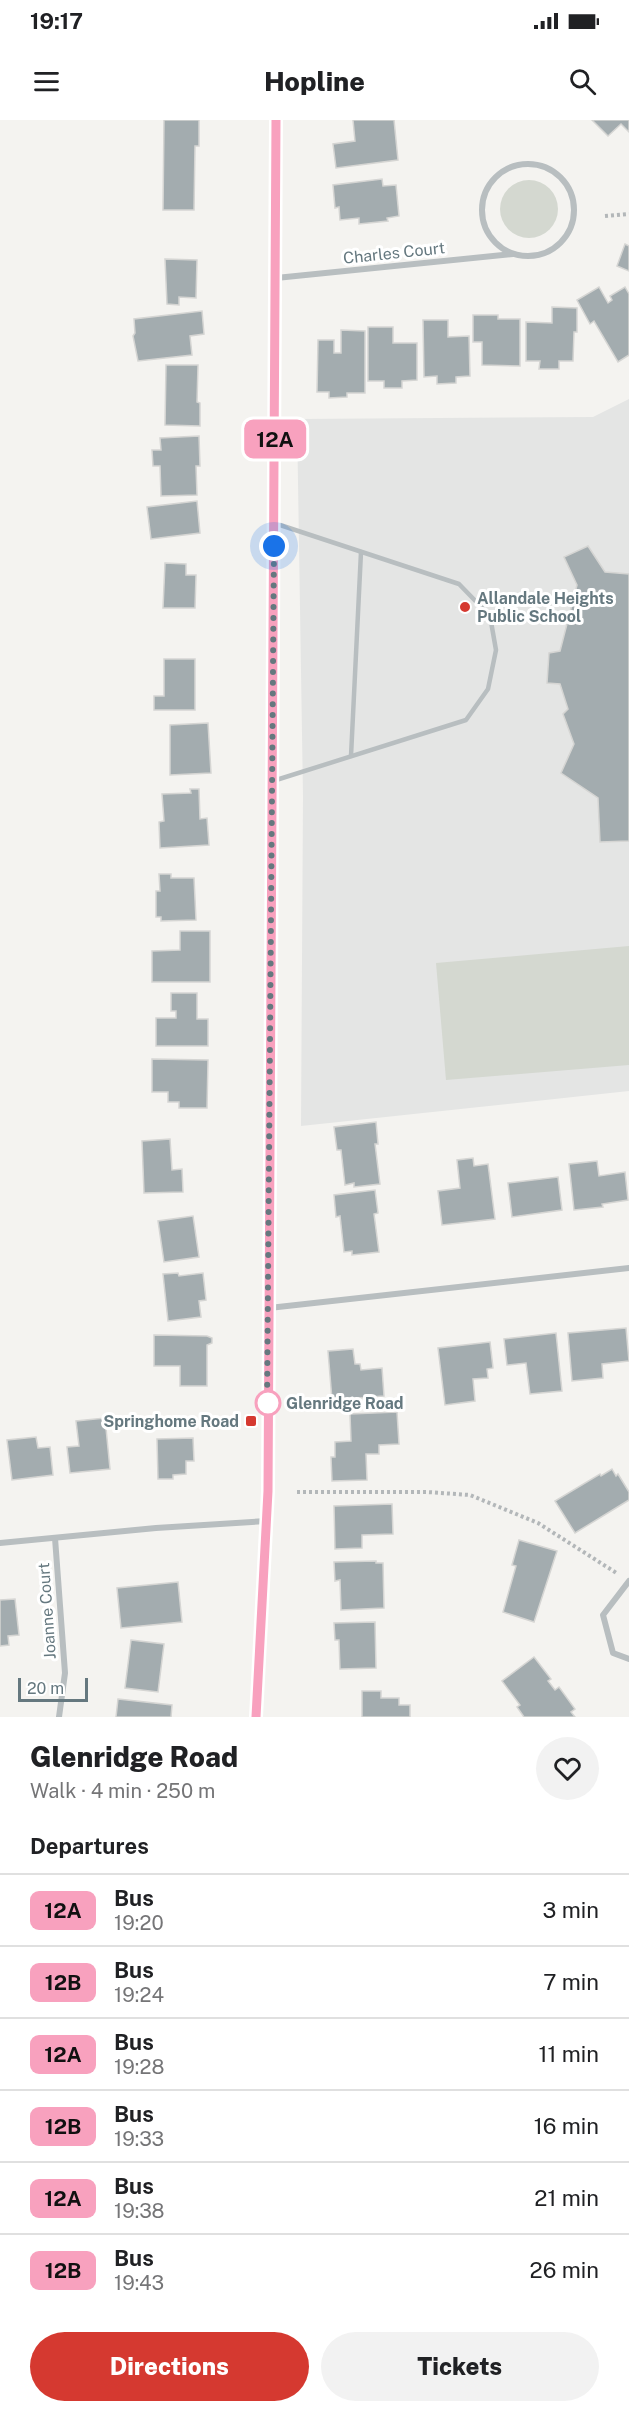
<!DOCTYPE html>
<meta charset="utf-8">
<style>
:root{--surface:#fff;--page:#f2f2f2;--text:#202124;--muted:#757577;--line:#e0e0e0;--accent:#d53930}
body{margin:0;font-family:"Public Sans",sans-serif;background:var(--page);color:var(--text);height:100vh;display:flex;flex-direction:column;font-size:22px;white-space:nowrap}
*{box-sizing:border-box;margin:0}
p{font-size:20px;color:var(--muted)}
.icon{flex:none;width:33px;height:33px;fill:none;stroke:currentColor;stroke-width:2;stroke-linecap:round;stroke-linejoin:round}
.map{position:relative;height:1597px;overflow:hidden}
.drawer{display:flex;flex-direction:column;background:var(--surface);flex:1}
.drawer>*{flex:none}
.badge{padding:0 12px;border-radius:9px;font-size:21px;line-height:39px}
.scale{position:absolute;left:18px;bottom:15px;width:70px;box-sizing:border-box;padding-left:6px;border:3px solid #65787f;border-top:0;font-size:16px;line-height:21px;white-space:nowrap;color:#65787f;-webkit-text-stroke:4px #fff;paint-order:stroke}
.you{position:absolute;width:30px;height:30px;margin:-15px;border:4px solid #fff;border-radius:50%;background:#1a73e8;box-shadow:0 0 0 9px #1a73e833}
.map>.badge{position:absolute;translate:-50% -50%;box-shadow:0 0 0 3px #fff}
h2{padding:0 30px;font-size:22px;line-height:54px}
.round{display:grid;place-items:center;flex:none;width:63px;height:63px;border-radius:32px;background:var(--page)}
.overview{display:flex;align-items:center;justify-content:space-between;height:102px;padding:0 30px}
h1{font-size:28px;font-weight:800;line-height:45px}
.cta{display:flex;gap:12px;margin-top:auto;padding:12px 30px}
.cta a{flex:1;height:69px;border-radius:36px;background:var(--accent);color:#fff;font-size:24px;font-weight:800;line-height:69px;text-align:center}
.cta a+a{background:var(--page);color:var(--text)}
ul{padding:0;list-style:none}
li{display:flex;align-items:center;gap:18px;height:72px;padding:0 30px;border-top:2px solid var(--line)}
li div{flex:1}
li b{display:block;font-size:22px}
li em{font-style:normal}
li .badge{min-width:66px;font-weight:700;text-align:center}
.status{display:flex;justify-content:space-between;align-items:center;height:42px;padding:0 30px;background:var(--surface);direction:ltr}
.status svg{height:16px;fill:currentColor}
header{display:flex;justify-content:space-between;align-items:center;height:78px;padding:0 30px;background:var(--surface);font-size:27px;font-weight:800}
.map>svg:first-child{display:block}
</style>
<div class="status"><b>19:17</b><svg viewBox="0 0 49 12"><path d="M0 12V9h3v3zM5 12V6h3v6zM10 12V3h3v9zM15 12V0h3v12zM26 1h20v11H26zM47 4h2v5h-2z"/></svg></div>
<header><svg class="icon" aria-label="menu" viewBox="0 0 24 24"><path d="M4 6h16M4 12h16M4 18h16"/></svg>Hopline<svg class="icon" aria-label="search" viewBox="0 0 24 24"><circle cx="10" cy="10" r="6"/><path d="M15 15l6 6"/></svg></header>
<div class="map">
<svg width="629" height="1597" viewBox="0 0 629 1597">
<rect width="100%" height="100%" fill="#f4f3f0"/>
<path fill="#e4e5e4" d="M629,279v692l-328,35 2,-330 -6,-377 296,-2z"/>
<g fill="#d4d8d0">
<circle cx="529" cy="89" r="29"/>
<path d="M629,826v119l-183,15 -10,-117z"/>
</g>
<g fill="#a3acaf" stroke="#d5d5d3" stroke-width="1.5">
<path d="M164,0h35v26h-4l-1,64h-31z"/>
<path d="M353,0h41l4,40 -62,8 -3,-24 22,-3z"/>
<path d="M592,0h37v12l-8,-8 -13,12z"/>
<path d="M382,59l1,7 13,-1 3,31 -12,2 1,3 -29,3v-6l-19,2 -1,-13 -4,1 -2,-23z"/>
<path d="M625,124l4,2v25l-12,-5z"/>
<path d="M165,139l32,1 -1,38 -17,-1v8l-12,-1z"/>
<path d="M599,167l9,16 4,-3 -2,-4 15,-9 4,7v61l-11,7 -24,-41 -4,3 -13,-24z"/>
<path d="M552,187l25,1v24h-3l-1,29h-14v8h-20l1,-8h-14v-39l26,1z"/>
<path d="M202,191l2,23 -14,2 2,19 -54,6 -5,-25 2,-3 -1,-14z"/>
<path d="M473,195h25v4h22v47l-38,-1v-23h-9z"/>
<path d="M423,200h25v17l21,-1 1,40 -14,1v6l-19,1v-8l-13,1z"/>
<path d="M368,207h25v16h24v37l-15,1v7h-18v-7h-16z"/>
<path d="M341,210l24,1v62h-18v4l-18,1v-6h-12l1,-52h16v13h7z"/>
<path d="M166,245h32l-1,37 3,1v23l-35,-1z"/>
<path d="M199,316l1,30h-4l1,29 -36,1 -1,-30h-7l-1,-16h9l-1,-12z"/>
<path d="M197,381l3,32 -49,6 -4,-32z"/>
<path d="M588,426l17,26 24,2v267l-29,1 -2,-44 -37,-25 13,-29 -11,-30 5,-5 -8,-25 -13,-1 2,-30 11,-2 17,-66 -13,-28z"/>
<path d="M165,443l21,1v11h10l-1,33h-32z"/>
<path d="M164,539h31v51h-41v-14h10z"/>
<path d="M208,603l3,50 -41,2v-50z"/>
<path d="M190,669h9l1,30 7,-1 2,27 -49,3 -1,-26 5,-1 -2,-27 29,-1z"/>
<path d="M159,754h12v4h23l2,42 -35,1v-4h-5v-26h4z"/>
<path d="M180,811h30v51h-58v-31l28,-1z"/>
<path d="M171,873h26v26h11v27h-52v-28h20v-7h-5z"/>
<path d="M152,939l56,1 -1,48h-28v-6h-11v-10h-16z"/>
<path d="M376,1002l2,22h-3l5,40 -26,3v-4l-9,2 -4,-35h-4l-3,-23z"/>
<path d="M170,1019l2,31 10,-1 1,23 -39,1 -2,-52z"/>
<path d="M473,1038l1,8 14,-2 7,55 -53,6 -4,-34 22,-3 -3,-28z"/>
<path d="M597,1041l2,15 26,-4 3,28 -26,4 1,3 -29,3 -5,-46z"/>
<path d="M558,1057l4,33 -50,7 -4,-34z"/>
<path d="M375,1070l3,23 -4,1 5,38 -27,3v-4l-8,1 -4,-36 -4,1 -2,-22z"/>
<path d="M193,1096l6,41 -35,5 -6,-41z"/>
<path d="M178,1153l1,3 24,-3 3,27 -7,1 2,16 -33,4 -5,-47z"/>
<path d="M626,1208l3,33 -27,3 1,14 -31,3 -4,-48z"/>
<path d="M556,1213l6,58 -32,3 -4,-31 -19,2 -3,-26z"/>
<path d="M154,1215l53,1 5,2v5l-5,2v41h-27v-20h-26z"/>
<path d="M490,1222l3,26 -6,1 1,9 -15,1 2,22 -30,4 -7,-57z"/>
<path d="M353,1229l2,15h5l1,6 21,-2 2,28 -52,4 -4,-49z"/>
<path d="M397,1292l2,32 -20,1v9h-13l1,26 -35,1 -1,-24h4v-15l16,-1 -1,-27z"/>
<path d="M105,1298l5,51 -40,4 -3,-26 12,-1 -3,-25z"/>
<path d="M36,1317l2,11 12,-1 3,28 -41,5 -5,-40z"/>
<path d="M193,1318l1,23h-8v13l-13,1v4h-15l-1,-40z"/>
<path d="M612,1349l4,7 2,-2 11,18v8l-54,33 -20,-32 45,-27 1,2z"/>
<path d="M392,1384l1,30 -31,1v13l-27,1 -1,-43z"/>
<path d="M519,1420l38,11 -23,71 -31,-10 13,-46 -4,-1z"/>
<path d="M376,1441v2h7l1,45 -43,2 -1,-30 -5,1 -1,-19z"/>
<path d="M178,1462l4,40 -61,6 -4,-40z"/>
<path d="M15,1479l4,36 -11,1 1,9 -9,1v-46z"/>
<path d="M375,1502l1,46 -36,1 -1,-29h-4l-1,-17z"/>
<path d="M131,1520l33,4 -6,48 -33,-4z"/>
<path d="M534,1537l17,22 -3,2 7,9 4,-3 16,22 -4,3 4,5h-51l-7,-10 3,-2 -18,-24z"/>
<path d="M362,1571h19v7h18v7h11v12h-48z"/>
<path d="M118,1579l54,6 -1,12h-55z"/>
</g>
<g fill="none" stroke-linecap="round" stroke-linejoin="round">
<g stroke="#b3b7b9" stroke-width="4" stroke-dasharray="3 3" stroke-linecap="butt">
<path d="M605,96l24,-2"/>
<path d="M297,1372h130l43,3 68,28 80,51"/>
</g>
<g stroke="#b8bec0" stroke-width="4.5">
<path d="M351,636l10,-204"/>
<path d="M273,661l193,-61 22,-31 8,-39 -6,-34 -31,-32 -185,-61"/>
</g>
<g stroke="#b8bec0" stroke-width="6">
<circle cx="528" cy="90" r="46"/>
<path d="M276,158l237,-24"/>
<path d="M269,1188l360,-40"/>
<path d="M55,1418l10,135 -6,44"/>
<path d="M0,1423l156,-15 110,-7"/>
<path d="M629,1461l-26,34 10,38 16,6"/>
</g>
<path stroke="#b8bec0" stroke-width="10" d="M256,1597l12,-226 8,-1371"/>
</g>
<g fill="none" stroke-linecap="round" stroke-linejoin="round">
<defs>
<path id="line" d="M256,1597l12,-226 8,-1371"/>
</defs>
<use href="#line" stroke="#fff" stroke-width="14"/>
<use href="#line" stroke="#f8a1be" stroke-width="9"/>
<path stroke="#65787f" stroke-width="6" stroke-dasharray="0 10.8" d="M268,1283l-1,7 7,-864"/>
</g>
<g fill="#d53930" stroke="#fff" stroke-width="2">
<circle cx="465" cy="487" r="6"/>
<rect x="245" y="1295" width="12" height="12" rx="3"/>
</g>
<circle fill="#fff" stroke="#f8a1be" stroke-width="3" cx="268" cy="1283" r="12"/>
<g text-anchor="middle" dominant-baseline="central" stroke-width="6" stroke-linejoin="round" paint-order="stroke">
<g font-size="16" fill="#65787f" stroke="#fff">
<text transform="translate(394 133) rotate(-6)">Charles Court</text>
<text transform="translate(47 1491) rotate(-94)">Joanne Court</text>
</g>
<g font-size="16" font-weight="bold" fill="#65787f" stroke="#fff" text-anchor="start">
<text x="477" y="478">Allandale Heights<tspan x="477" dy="18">Public School</tspan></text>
<text x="239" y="1301" text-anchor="end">Springhome Road</text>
</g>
<g font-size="16" font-weight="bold" fill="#65787f" stroke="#fff" text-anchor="start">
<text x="286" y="1283">Glenridge Road</text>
</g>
</g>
</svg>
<div class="scale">20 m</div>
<div class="you" style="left:274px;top:426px"></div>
<b class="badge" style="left:275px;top:319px;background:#f8a1be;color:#111">12A</b>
</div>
<section class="drawer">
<div class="overview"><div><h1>Glenridge Road</h1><p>Walk · 4 min · 250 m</p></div><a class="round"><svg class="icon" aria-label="heart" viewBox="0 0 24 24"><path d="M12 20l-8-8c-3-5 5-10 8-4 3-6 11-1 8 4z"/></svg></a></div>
<h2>Departures</h2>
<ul>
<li><span class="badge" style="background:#f8a1be;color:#111">12A</span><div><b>Bus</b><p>19:20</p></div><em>3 min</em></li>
<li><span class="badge" style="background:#f8a1be;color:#111">12B</span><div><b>Bus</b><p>19:24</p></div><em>7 min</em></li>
<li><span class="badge" style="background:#f8a1be;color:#111">12A</span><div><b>Bus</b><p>19:28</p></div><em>11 min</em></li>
<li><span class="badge" style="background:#f8a1be;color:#111">12B</span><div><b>Bus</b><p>19:33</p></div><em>16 min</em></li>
<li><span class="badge" style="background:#f8a1be;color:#111">12A</span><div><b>Bus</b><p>19:38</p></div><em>21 min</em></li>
<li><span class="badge" style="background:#f8a1be;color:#111">12B</span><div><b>Bus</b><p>19:43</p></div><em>26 min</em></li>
</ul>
<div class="cta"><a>Directions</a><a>Tickets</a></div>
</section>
